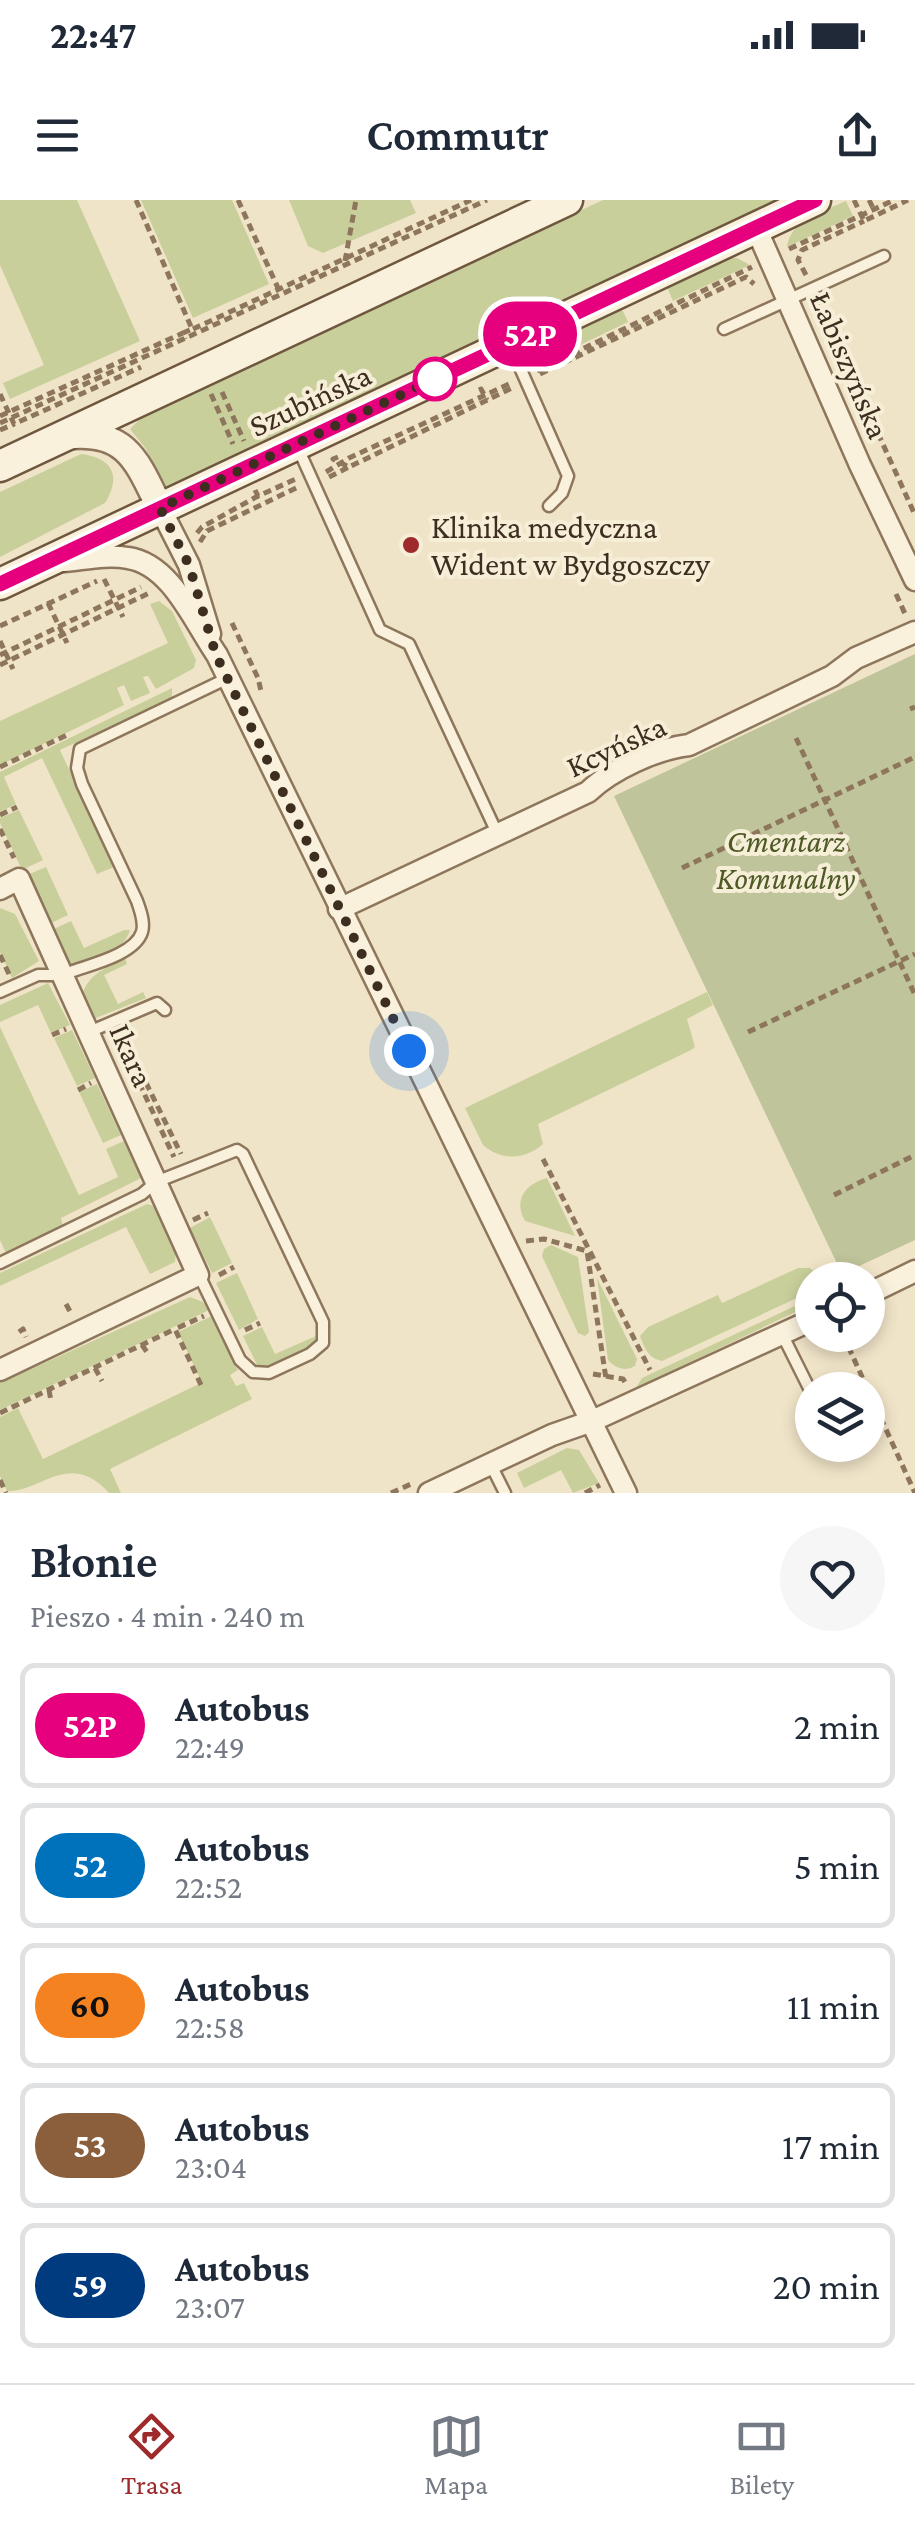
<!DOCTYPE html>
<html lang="pl">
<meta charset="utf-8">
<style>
:root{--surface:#fff;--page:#f6f6f7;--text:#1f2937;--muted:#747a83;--line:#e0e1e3;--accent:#9e2a2b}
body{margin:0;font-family:"Crimson Pro",serif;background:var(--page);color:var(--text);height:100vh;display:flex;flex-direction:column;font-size:38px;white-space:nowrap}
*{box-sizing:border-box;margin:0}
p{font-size:32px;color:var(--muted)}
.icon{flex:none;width:55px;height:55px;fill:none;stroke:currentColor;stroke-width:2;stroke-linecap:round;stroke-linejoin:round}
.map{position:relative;height:1293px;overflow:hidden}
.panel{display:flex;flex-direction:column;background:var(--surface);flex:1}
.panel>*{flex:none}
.badge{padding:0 20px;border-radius:32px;font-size:35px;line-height:65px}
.tools{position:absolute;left:795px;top:1062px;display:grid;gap:20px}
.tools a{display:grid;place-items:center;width:90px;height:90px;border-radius:50%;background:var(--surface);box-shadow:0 5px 15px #0003;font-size:50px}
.you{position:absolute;width:50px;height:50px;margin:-25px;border:8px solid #fff;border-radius:50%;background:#1a73e8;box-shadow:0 0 0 15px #1a73e833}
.map>.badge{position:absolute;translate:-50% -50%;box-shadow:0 0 0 5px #fff}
.round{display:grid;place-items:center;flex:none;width:105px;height:105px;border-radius:52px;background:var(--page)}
.head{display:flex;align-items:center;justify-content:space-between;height:170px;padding:0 30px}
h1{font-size:48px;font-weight:600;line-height:75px}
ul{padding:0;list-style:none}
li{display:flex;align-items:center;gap:30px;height:125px;margin:0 20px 15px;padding:0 10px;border:5px solid var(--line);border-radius:15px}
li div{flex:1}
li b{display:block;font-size:38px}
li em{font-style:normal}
li .badge{min-width:110px;font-weight:700;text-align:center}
.status{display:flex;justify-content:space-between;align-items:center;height:70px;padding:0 50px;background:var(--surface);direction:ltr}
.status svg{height:28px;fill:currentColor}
header{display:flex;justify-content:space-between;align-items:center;height:130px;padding:0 30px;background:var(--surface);font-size:45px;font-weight:600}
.dock{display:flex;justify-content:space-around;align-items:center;height:140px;border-top:2px solid var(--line);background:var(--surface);font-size:28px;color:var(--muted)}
.dock a{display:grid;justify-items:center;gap:5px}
.dock .selected{color:var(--accent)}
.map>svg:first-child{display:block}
</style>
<div class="status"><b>22:47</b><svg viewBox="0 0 49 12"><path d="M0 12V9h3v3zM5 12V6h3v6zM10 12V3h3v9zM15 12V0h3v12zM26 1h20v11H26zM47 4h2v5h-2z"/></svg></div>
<header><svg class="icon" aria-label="menu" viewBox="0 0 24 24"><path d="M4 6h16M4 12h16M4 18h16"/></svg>Commutr<svg class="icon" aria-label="share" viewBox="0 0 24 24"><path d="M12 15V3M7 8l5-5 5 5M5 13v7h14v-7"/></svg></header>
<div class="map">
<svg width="915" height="1293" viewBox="0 0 915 1293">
<rect width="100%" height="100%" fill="#f0e4c8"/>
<g fill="#c9cf9b">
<path d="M0,0h77l63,141 -130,58 -7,-16 41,-18 -44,-100z"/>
<path d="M141,0h91l37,84 -76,34z"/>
<path d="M289,0h121l6,13 -93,40 -15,-7z"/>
<path d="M603,0h175l-612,290 -20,-41 -16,-20 10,-10 47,-25z"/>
<path d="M846,1l7,15 -66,31c3,-27 37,-36 59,-46z"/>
<path d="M727,58h10l13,7 -77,36 -5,-12 2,-5z"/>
<path d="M618,109l5,2 5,11 -75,36 -5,-9 3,-8z"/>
<path d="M81,254c31,4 41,21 24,49l-105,54v-65z"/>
<path d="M159,401l13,10 24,49 -2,8 -38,21 -8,-13 -5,1 7,16 -19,8 -7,-16 -7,3 7,17 -124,60v-44l168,-78 -18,-39z"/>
<path d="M172,488v10l-112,52 54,117 -17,7 -55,-116 -38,19 12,27 -16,8v-40z"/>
<path d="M19,610l24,50 -21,10 -22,-47v-5z"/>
<path d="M46,667l22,48 -19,9 -24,-48z"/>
<path d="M0,708l15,6 24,47 -27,17 -12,-26z"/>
<path d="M71,721l13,27 40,-18h6c-6,22 -41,38 -63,34l-15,-34z"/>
<path d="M125,758l2,6 -23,11 14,29 25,-12 3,6 -55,22 -10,-19c4,-26 23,-32 44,-43z"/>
<path d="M48,783l22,42 -19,8 -13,-28 -38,17v-17z"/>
<path d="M707,792l6,13 -26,14 8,28 -4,3 -153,74 5,20c-18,16 -42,17 -60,1l-18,-37z"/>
<path d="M0,827l79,168 39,-18 -12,-28 18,-8 17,37 -80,40 2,8 -57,27 -6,-13z"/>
<path d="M72,830l23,48 -18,8 -23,-48z"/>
<path d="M97,884l24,51 -18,8 -24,-51z"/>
<path d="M547,978l28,58 -50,-15c-12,-21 0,-37 22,-43z"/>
<path d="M147,1004l7,2 22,46 -1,10 -25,12 -24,-47 -126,59v-13z"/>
<path d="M210,1017l22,46 -20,10 -22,-45z"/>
<path d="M551,1045l27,12 11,75 -4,4 -7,-3 -36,-77 2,-7z"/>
<path d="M798,1068h12l13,12h-11v11l-150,70c-14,-3 -17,-12 -22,-25l8,-9 70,-32 4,8z"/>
<path d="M237,1073l21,46 -19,11 -23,-47z"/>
<path d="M597,1078l40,81 -2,7c-11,6 -19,2 -27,-6z"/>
<path d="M190,1097l13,5 6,8 -209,100v-27z"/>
<path d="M812,1098v6l-176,84 6,-10z"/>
<path d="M212,1116l26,54 -8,5 6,11 8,-3 8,16 -142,70 11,24h-12c-40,-44 -68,0 -102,-2l-7,-15v-59l18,-9 25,51 156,-75 4,1 -25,-53z"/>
<path d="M262,1127l13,27 41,-18 3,7 -45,23 -16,1 -15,-31z"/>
<path d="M567,1248l12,2 20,33 -26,10 -12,-23 -37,18 -7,-15z"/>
</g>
<path fill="#bfc49a" d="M915,454v586l-73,34 -228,-478z"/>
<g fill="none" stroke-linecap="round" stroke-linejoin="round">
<defs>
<g id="service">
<path d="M724,129l160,-73"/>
<path d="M510,145l58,131 -6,17 -13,13"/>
<path d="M297,246l83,184 29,14 89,191"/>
<path d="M73,771c20,-7 62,-17 69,-39 3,-10 -2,-22 -5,-31l-55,-117 -5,-16 3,-19 148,-71"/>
<path d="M0,792l38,-17h24"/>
<path d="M89,832l68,-29 8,7"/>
<path d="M0,1063l142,-69 14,-12 81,-32 6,4 80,168v21l-13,11 -41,19 -16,-1 -13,-12 -41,-85"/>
<path d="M782,1134l30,60"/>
<path d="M490,1263l15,30"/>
</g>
<g id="minor">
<path d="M756,28l104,237 55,115"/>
<path d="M160,308l29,57 21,69"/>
<path d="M64,361c22,-2 43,-7 64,-3 43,6 66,64 89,97l409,838"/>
<path d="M0,689l19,-10 179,396 -198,95"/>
<path d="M339,709l249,-117c24,-23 68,-43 101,-47l143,-69 24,-18 59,-26"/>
<path d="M868,1094l47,-23"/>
<path d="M429,1293l123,-58 40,-14 220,-101"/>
</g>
<path id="tertiary" d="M68,236c59,-6 69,25 92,72"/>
<g id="secondary">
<path d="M0,266l567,-266"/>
<path d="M0,384l815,-384"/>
</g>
</defs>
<use href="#service" stroke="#8d765c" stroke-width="15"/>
<use href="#minor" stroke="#8d765c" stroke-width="25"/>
<use href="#tertiary" stroke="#8d765c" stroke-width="30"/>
<use href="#secondary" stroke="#6f573f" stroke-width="35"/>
<g stroke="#8d765c" stroke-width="5" stroke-dasharray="8 5" stroke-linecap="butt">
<path d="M136,0l56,129 -9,4 2,6"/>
<path d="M238,0l40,88"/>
<path d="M854,0l10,21 44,-21"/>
<path d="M869,0l5,10"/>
<path d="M789,49l105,-49"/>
<path d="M345,61l11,-61"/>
<path d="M806,75l-8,-15 4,-10 62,-29"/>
<path d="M819,103l96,212"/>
<path d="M193,129l278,-129"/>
<path d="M537,171l215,-104"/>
<path d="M540,174l206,-97 8,7"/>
<path d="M479,190l2,-1 6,11"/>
<path d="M222,192l22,49"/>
<path d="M0,194l14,30 127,-57"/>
<path d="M211,194l22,50"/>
<path d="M0,216l183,-83"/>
<path d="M0,223l487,-223"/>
<path d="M0,230l14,-6"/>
<path d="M338,257l-5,2 16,8 163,-79"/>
<path d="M326,272l23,-14 160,-74"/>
<path d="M329,277l20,-10"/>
<path d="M255,290l3,6 38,-17"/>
<path d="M197,333l5,-6 56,-31"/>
<path d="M200,342l7,-11 91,-44"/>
<path d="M104,379l19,38"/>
<path d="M896,394l10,22"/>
<path d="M48,403l19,40"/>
<path d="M232,423l26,55 3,13"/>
<path d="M0,426l97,-45"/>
<path d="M0,441l13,28"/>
<path d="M0,455l141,-68"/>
<path d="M0,465l149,-72"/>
<path d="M910,509l5,-2"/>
<path d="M796,538l119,257"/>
<path d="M0,567l69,-33"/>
<path d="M0,615l17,-8"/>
<path d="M0,629l14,29"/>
<path d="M682,668l233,-111"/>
<path d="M0,755l9,19"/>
<path d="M748,832l167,-78"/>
<path d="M52,835l14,-6"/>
<path d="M117,836l57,121"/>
<path d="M123,836l58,118"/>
<path d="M78,890l13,-7"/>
<path d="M543,959l107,211"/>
<path d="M834,995l81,-40"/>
<path d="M193,1020l15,-7"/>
<path d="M526,1041l18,-2 43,12 19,128"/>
<path d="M219,1075l15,-8"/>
<path d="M66,1104l6,11"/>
<path d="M245,1130l15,-7"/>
<path d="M19,1132l4,-3 3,8"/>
<path d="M843,1135l72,158"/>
<path d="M142,1145l7,10"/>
<path d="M95,1168l7,13"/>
<path d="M593,1174l30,5 4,6"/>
<path d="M201,1185l-26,-56 29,-13"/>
<path d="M49,1190l2,11"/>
<path d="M0,1213l175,-84"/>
<path d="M0,1280l6,13"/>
<path d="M391,1293l20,-9"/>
<path d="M585,1293l15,-8"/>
</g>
<use href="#service" stroke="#faf1dc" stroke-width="10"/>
<use href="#minor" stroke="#faf1dc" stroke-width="20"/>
<use href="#tertiary" stroke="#faf1dc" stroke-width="25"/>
<use href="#secondary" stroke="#faf1dc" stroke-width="30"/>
</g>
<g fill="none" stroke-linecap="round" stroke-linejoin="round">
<defs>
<path id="line" d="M0,384l815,-384"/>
</defs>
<use href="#line" stroke="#fff" stroke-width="22"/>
<use href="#line" stroke="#e6007e" stroke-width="15"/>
<path stroke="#3d2e20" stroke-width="10" stroke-dasharray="0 18" d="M409,851l-193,-396 -27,-90 -29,-57 275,-129"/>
</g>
<circle fill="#fff" stroke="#e6007e" stroke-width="5" cx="435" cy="179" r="20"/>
<circle fill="#9e2a2b" stroke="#f7eed8" stroke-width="4" cx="411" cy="345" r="10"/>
<g text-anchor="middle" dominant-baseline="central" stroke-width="8" stroke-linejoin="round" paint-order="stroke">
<g font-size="32" fill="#3d2e20" stroke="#f7eed8">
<text transform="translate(850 165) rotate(67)">Łabiszyńska</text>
<text transform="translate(310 200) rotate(-25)">Szubińska</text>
<text transform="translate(616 546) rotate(-25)">Kcyńska</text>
<text transform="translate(132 855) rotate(66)">Ikara</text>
</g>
<g font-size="32" fill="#3d2e20" stroke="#f7eed8" text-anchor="start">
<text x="431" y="327">Klinika medyczna<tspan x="431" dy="37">Wident w Bydgoszczy</tspan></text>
</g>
<g font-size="32" font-style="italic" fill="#4d5a26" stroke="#f7eed8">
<text x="786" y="641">Cmentarz<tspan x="786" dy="37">Komunalny</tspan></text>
</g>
</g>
</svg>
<div class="tools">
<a><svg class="icon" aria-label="locate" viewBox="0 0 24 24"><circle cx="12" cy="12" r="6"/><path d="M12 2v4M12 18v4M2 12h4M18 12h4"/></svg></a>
<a><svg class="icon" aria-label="layers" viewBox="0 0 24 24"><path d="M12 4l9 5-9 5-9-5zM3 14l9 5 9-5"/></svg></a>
</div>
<div class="you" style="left:409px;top:851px"></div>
<b class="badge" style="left:530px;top:134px;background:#e6007e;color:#fff">52P</b>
</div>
<section class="panel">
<div class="head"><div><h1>Błonie</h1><p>Pieszo · 4 min · 240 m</p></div><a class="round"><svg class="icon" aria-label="heart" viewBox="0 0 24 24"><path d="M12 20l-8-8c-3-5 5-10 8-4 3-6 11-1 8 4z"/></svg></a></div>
<ul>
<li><span class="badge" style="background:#e6007e;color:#fff">52P</span><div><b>Autobus</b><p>22:49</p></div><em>2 min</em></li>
<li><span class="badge" style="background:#0072bc;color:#fff">52</span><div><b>Autobus</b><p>22:52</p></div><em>5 min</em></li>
<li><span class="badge" style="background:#f58220;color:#111">60</span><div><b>Autobus</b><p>22:58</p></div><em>11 min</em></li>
<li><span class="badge" style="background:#8b5e3c;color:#fff">53</span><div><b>Autobus</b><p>23:04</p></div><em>17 min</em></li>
<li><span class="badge" style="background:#003b80;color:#fff">59</span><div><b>Autobus</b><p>23:07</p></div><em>20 min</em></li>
</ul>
</section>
<nav class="dock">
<a class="selected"><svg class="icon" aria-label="directions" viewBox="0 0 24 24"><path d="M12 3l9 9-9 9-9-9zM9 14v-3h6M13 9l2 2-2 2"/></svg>Trasa</a>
<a><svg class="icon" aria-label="map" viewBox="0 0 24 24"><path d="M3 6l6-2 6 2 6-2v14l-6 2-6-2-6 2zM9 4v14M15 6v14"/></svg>Mapa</a>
<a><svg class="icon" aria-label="tickets" viewBox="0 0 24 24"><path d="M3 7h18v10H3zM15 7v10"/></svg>Bilety</a>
</nav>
